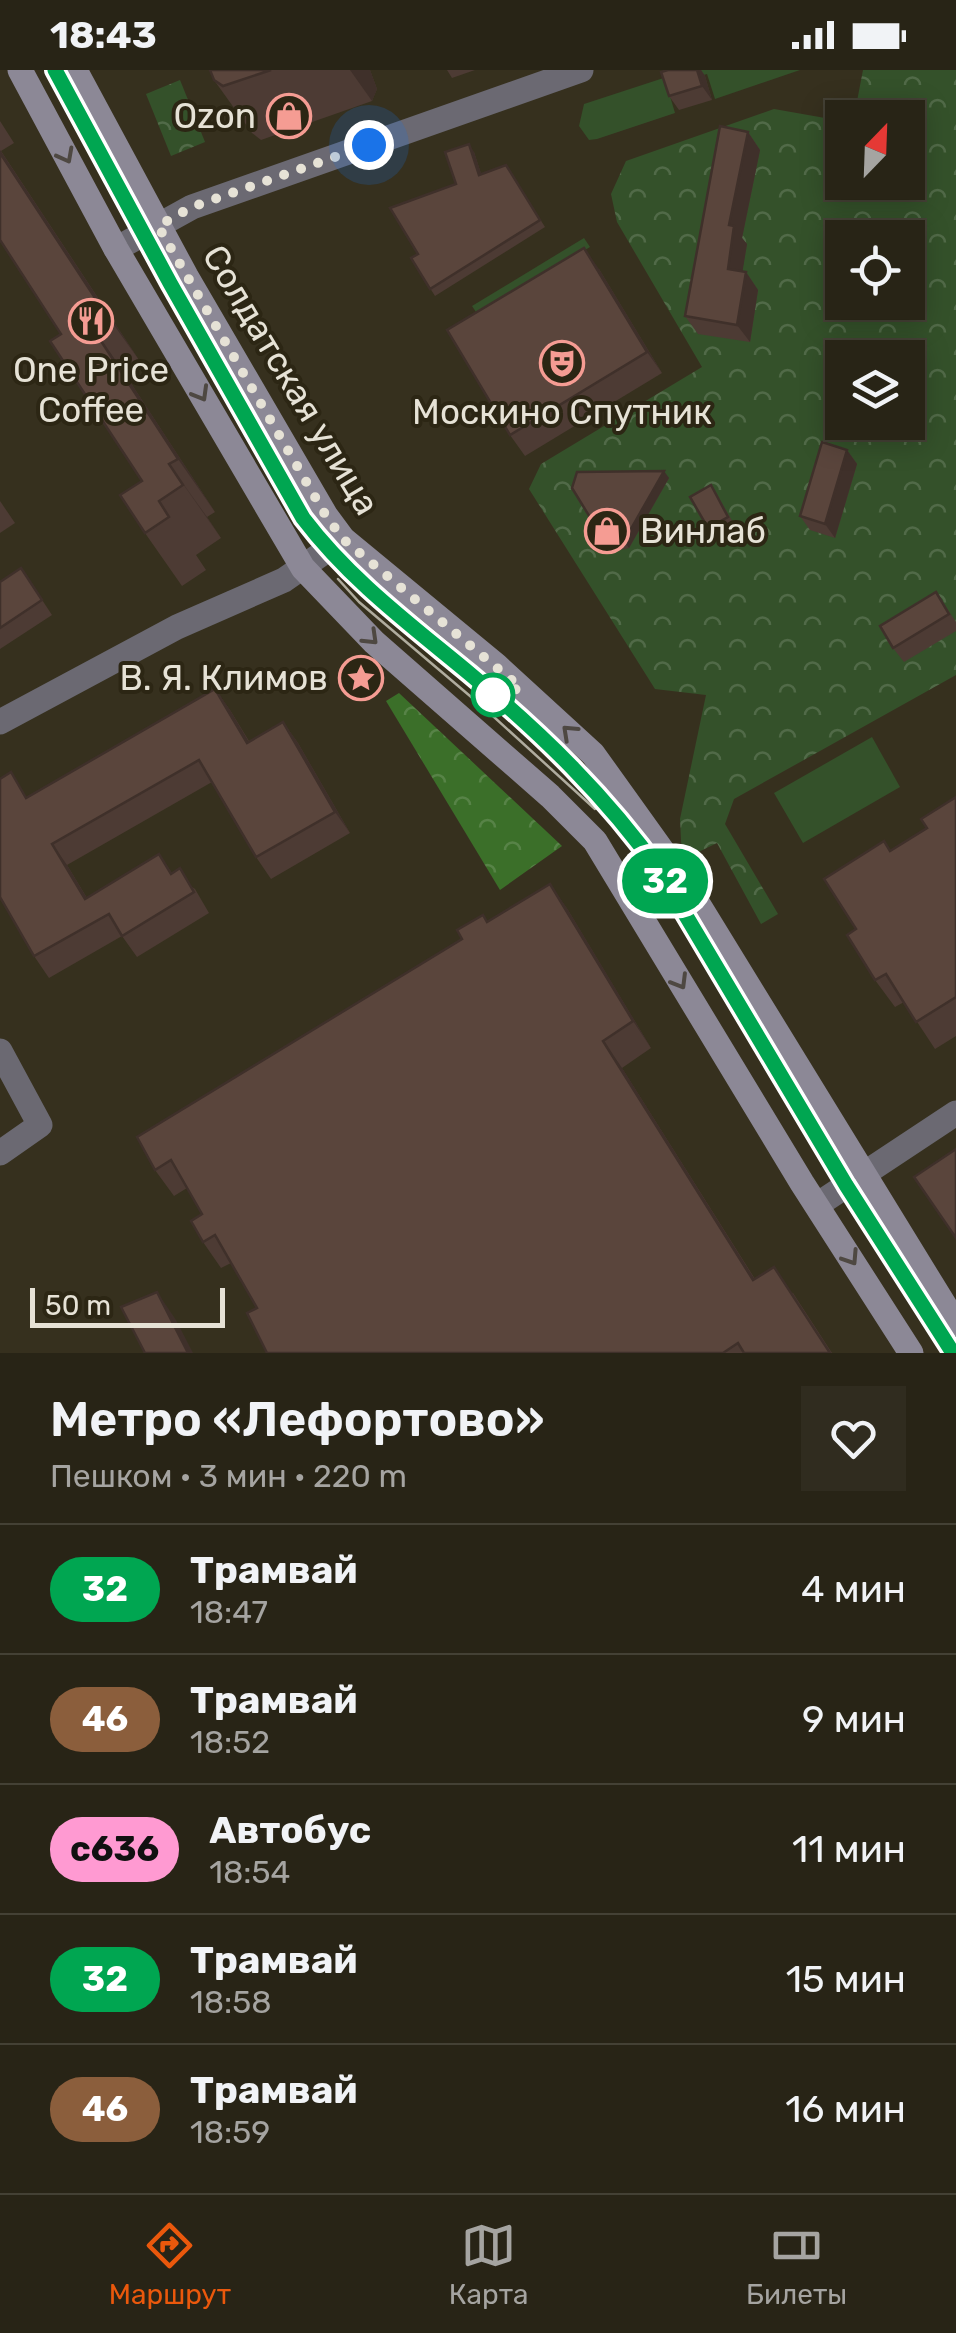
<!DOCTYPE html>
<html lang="ru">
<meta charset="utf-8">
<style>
:root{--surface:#282416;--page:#302c1f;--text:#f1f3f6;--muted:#a5a4a1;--line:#444135;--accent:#ea580c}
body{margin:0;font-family:Rubik,sans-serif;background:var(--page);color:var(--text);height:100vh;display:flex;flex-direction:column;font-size:38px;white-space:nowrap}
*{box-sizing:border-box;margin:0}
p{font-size:32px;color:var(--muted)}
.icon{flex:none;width:55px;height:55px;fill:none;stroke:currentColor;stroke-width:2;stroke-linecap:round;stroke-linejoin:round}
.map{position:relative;height:1283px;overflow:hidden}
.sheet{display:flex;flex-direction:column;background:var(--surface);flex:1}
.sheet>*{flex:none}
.badge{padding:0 20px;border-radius:32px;font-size:35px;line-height:65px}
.needle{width:65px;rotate:23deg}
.controls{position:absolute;left:825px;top:30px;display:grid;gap:20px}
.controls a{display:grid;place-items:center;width:100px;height:100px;border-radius:0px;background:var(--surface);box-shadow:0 5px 25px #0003,0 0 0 2px var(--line);font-size:50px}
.scale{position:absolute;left:30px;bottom:25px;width:195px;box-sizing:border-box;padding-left:10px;border:5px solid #e6e2d6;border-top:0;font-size:28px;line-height:35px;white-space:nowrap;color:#e6e2d6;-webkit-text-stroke:8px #2c2614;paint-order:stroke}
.you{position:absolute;width:50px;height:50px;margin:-25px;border:8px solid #fff;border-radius:50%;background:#1a73e8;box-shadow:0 0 0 15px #1a73e833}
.map>.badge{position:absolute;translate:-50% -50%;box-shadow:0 0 0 5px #fff}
.round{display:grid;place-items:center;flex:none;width:105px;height:105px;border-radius:0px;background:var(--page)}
.head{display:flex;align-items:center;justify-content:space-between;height:170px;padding:0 50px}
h1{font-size:48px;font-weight:600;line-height:75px}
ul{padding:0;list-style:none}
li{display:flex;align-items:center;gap:30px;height:130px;padding:0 50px;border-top:2px solid var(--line)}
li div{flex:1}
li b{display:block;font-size:38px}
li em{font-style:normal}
li .badge{min-width:110px;font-weight:700;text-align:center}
.status{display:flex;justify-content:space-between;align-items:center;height:70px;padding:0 50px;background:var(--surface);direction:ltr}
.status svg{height:28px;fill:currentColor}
.tab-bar{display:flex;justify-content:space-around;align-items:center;height:140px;border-top:2px solid var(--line);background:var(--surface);font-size:28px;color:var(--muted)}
.tab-bar a{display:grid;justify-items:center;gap:5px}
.tab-bar .current{color:var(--accent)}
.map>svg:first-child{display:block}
</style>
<div class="status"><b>18:43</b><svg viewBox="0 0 49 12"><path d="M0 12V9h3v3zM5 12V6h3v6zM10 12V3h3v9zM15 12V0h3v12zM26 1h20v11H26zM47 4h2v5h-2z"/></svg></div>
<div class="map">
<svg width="956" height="1283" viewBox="0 0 956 1283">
<defs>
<pattern id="forest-crowns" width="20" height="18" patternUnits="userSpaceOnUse" patternTransform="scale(2.5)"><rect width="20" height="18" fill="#3b6f29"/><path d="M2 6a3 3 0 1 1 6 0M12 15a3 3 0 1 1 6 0" fill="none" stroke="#578347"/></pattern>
<pattern id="park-crowns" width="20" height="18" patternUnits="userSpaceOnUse" patternTransform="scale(2.5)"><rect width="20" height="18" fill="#34512a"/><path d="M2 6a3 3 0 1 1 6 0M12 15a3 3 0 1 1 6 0" fill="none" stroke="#516a48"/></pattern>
</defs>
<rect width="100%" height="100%" fill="#36301e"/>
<g fill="#34512a">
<path d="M688,0h112l-85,29 -8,-25 -40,12 8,27 -78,26 -8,1 -10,-14 5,-22z"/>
<path d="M584,168l6,9 -112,68 -6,-9z"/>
<path d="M872,667l28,50 -97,56 -29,-50z"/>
</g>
<path fill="url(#forest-crowns)" d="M399,623l163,153 -62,44 -114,-189z"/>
<g fill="url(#park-crowns)" fill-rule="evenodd">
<path d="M863,0h93v605l-222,124 -9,25 53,90 -17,10 -44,-81 -35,17 -2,-41 26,-124 -51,-6 -126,-200 12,-25 161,-97 -85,-145 -6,-28 15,-33 148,-52 68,12v61h66v-64l-54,-1zM842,168h66v64h-66zM842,288h66v64h-66z"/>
<path d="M180,10l25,62 -34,14 -25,-62z"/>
</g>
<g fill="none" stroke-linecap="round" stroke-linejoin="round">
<g stroke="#6b6972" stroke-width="25">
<path d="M116,179l76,-42 389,-137"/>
<path d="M0,652l177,-95 107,-47 59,-41"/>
<path d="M0,981l40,74 -40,28"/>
<path d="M817,1135l139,-92"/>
</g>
<g stroke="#8c8896" stroke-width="25">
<path d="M20,0l96,179 187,319 71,74 176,154 45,45 207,342 109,170"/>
<path d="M75,0l111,206 140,240 17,23 154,127 96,88 91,127 272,443"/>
</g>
<g stroke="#b0ac9e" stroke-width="2.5">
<path d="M54,0l116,213 133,235c47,62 108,107 167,156 73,62 134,120 190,198l186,313 107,168"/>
<path d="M338,509l21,23 124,105 112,102"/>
</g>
</g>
<g fill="#4d3b34">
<path d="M210,0h160l7,19 -5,12 -111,39 -9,-7 -38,-53z"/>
<path d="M447,0h28l-23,8z"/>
<path d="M668,0h33l4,6 7,24 -33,10 -10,-14z"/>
<path d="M0,51l14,22 -13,8 138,209 -16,11 92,141 -8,5 14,21 -25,17 10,15 -24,16 -37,-53 -3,-52 -81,-147 -61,-94z"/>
<path d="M748,62l12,18 -18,88 5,6 -5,27 4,1 12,18 -8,52 -52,-8 -13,-18z"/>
<path d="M474,82l7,22 25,-9 39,62 -110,69 -24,-38 7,-4z"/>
<path d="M599,199l63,104 -137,83 -15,-21z"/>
<path d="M847,380l10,14 -22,74 -25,-8 -10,-14z"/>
<path d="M669,408l-40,70 -17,4 -40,-64z"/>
<path d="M716,423l18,31 -21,12 -5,-8z"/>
<path d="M0,431l15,22 -15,10z"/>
<path d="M21,498l31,47 -52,34v-67z"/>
<path d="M936,522l20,30v9l-52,31 -11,-14z"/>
<path d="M215,619l15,21 19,31 34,-19 15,21 52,90 -79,46 -15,-22 -44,-75 -145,83 20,33 72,-44 13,19 23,16 14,24 -72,44 -15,-21 -73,42 -15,-22 -6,-159z"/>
<path d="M956,727v239l-21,13 -31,-47 -9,5 -20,-27 -19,-51 71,-101z"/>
<path d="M550,814l18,26 83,138 -29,20 133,211 38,14 39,60h-565l-10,-45 -26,-45 -10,5 -18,-26 -1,-28 -15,-26 -13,8 -19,-26 307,-231z"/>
</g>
<g fill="#3f302a">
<path d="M350,0h20l7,19 -5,12z"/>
<path d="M697,0h4l4,6 7,24 -10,-14z"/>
<path d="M748,62l12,18 -18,88 5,6 -7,43 -12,-18 1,-44z"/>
<path d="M469,74l5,8 10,30 -5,-7z"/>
<path d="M0,80l139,210 -38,-53 -101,-154z"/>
<path d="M584,178l15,21 63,104 -15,-21z"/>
<path d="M746,202l12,18 -8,52 -13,-17z"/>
<path d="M86,248l37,53 92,141 -37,-53z"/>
<path d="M847,380l10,14 -22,74 -10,-14z"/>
<path d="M169,394l38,53 14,21z"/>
<path d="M664,401l5,7 -40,70 -5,-7z"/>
<path d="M215,619l15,21 32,54 -15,-21z"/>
<path d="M283,652l15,21 52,90 -15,-21z"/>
<path d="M52,774l15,21 33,55 -15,-21z"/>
<path d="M550,814l18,26 83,138 -18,-27z"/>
<path d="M603,971l19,27 150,239 -19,-27z"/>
<path d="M157,1222l19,28 17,33h-5z"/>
</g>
<g fill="#5a453c" stroke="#3f302a" stroke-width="2.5">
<path d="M210,0h61l-48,16 -9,-6z"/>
<path d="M668,0h29l5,16 -33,10 -8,-24z"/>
<path d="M720,56l28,6 -19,93 5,1 -6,43 18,3 -9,53 -52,-9z"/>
<path d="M469,74l10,31 27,-10 34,55 -110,69 -19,-31 7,-4 -28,-46 66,-24 -11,-32z"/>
<path d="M0,83l101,154 -15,11 92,141 -9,5 14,21 -24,16 10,16 -24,16 -25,-38 22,-14 -92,-140 11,-7 -61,-94z"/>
<path d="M584,178l63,104 -137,83 -63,-105z"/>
<path d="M822,372l25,8 -22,74 -25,-8z"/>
<path d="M664,401l-40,70 -17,4 -35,-57 5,-16z"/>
<path d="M711,415l17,32 -20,11 -18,-31z"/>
<path d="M21,498l21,32 -42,28v-46z"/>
<path d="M936,522l13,22 -56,34 -13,-22z"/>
<path d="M215,619l32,54 36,-21 52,90 -79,45 -57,-97 -147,84 33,55 74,-45 12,20 9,-6 14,24 -72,44 -13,-22 -75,42 -34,-59v-118l11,-7 15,26z"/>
<path d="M956,727v200l-40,25 -30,-48 -11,6 -28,-45 9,-6 -32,-50 60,-38 6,10 37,-23 -6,-9z"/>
<path d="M550,814l83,137 -30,20 150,239 21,-13 56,86h-86l-6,-10 -15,10h-456l-20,-40 10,-5 -42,-73 -12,7 -12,-21 11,-7 -31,-54 -16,10 -18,-33 325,-198 -5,-9 26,-15 4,7z"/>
<path d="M956,1079v89l-42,-61z"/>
<path d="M157,1222l31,61h-43l-24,-46z"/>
</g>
<defs><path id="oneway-chevron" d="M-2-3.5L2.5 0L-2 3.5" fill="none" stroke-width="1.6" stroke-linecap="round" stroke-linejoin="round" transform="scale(2.5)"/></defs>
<g stroke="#4e4842">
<use href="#oneway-chevron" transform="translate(66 86) rotate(62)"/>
<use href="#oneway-chevron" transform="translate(201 324) rotate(60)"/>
<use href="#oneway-chevron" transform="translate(371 568) rotate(44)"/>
<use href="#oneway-chevron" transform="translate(569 662) rotate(-137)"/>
<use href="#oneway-chevron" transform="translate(680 912) rotate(59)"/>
<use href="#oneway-chevron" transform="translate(851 1188) rotate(57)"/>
</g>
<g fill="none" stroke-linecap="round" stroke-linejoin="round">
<defs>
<path id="line" d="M55,0l115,213 133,235c47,62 108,107 167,156 72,60 136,122 190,198l186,313 107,168"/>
</defs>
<use href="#line" stroke="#fff" stroke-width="22"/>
<use href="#line" stroke="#00a651" stroke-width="15"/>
<path stroke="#e6e2d6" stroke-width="10" stroke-dasharray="0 18" d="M369,75l-177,62 -34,19 168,290 17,23 178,149 -28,7"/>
</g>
<defs>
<symbol id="shop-ring" viewBox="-11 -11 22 22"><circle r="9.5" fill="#2c2614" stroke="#f59c93" stroke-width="1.5"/><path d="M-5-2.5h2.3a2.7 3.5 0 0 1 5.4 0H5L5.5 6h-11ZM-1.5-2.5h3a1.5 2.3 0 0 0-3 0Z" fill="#f59c93"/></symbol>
<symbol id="restaurant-ring" viewBox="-11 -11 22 22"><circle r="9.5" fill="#2c2614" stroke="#f59c93" stroke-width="1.5"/><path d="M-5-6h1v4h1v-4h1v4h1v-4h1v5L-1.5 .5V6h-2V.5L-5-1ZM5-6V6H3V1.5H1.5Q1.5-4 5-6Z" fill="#f59c93"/></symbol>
<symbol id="theatre-ring" viewBox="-11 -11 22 22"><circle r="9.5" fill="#2c2614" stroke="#f59c93" stroke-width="1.5"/><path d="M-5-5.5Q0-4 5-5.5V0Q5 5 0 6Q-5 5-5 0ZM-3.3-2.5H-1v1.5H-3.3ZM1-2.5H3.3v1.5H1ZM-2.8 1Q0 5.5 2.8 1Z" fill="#f59c93"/></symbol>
<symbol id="sight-ring" viewBox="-11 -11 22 22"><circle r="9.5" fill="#2c2614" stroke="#f59c93" stroke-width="1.5"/><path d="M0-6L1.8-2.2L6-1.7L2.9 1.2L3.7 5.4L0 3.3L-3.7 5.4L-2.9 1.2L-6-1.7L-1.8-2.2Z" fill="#f59c93"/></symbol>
</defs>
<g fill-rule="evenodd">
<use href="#shop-ring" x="264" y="21" width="50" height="50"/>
<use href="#restaurant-ring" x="66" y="226" width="50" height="50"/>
<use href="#theatre-ring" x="537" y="268" width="50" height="50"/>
<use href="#shop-ring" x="582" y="436" width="50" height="50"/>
<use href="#sight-ring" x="336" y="583" width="50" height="50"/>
</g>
<circle fill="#fff" stroke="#00a651" stroke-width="5" cx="493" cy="625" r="20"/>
<g text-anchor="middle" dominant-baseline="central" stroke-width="8" stroke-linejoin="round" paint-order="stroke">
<g font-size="35" fill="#e6e2d6" stroke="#2c2614" text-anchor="end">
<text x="256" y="46">Ozon</text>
<text x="91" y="300" text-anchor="middle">One Price<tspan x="91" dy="40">Coffee</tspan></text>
<text x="562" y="342" text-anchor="middle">Москино Спутник</text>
<text x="640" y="461" text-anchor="start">Винлаб</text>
<text x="328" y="608">В. Я. Климов</text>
</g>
<g font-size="35" fill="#e6e2d6" stroke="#2c2614">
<text transform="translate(291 310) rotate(59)">Солдатская улица</text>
</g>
</g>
</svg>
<div class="controls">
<a><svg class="needle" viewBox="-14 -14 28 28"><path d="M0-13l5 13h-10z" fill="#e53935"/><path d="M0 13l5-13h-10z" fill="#a5a4a1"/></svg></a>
<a><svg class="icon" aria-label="locate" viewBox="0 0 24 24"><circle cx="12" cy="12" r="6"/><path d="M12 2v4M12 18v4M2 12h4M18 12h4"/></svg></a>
<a><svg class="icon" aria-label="layers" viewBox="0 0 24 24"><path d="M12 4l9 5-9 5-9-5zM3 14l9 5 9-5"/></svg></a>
</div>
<div class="scale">50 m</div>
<div class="you" style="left:369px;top:75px"></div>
<b class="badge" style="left:665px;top:811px;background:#00a651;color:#fff">32</b>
</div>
<section class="sheet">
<div class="head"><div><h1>Метро «Лефортово»</h1><p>Пешком · 3 мин · 220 m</p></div><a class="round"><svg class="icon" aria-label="heart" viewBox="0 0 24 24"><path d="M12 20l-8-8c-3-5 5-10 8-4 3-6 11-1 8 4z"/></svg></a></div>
<ul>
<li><span class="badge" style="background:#00a651;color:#fff">32</span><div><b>Трамвай</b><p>18:47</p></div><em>4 мин</em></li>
<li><span class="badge" style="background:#8b5e3c;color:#fff">46</span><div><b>Трамвай</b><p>18:52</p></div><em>9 мин</em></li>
<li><span class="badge" style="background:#ff9ad2;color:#111">с636</span><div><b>Автобус</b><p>18:54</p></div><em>11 мин</em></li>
<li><span class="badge" style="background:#00a651;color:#fff">32</span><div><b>Трамвай</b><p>18:58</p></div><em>15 мин</em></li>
<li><span class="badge" style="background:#8b5e3c;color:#fff">46</span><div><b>Трамвай</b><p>18:59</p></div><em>16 мин</em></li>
</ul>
</section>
<nav class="tab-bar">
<a class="current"><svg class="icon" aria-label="directions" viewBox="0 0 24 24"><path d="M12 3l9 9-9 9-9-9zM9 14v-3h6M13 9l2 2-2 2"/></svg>Маршрут</a>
<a><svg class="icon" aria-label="map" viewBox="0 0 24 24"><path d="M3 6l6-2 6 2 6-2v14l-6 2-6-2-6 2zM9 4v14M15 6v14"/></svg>Карта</a>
<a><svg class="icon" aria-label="tickets" viewBox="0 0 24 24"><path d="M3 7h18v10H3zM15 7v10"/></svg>Билеты</a>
</nav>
